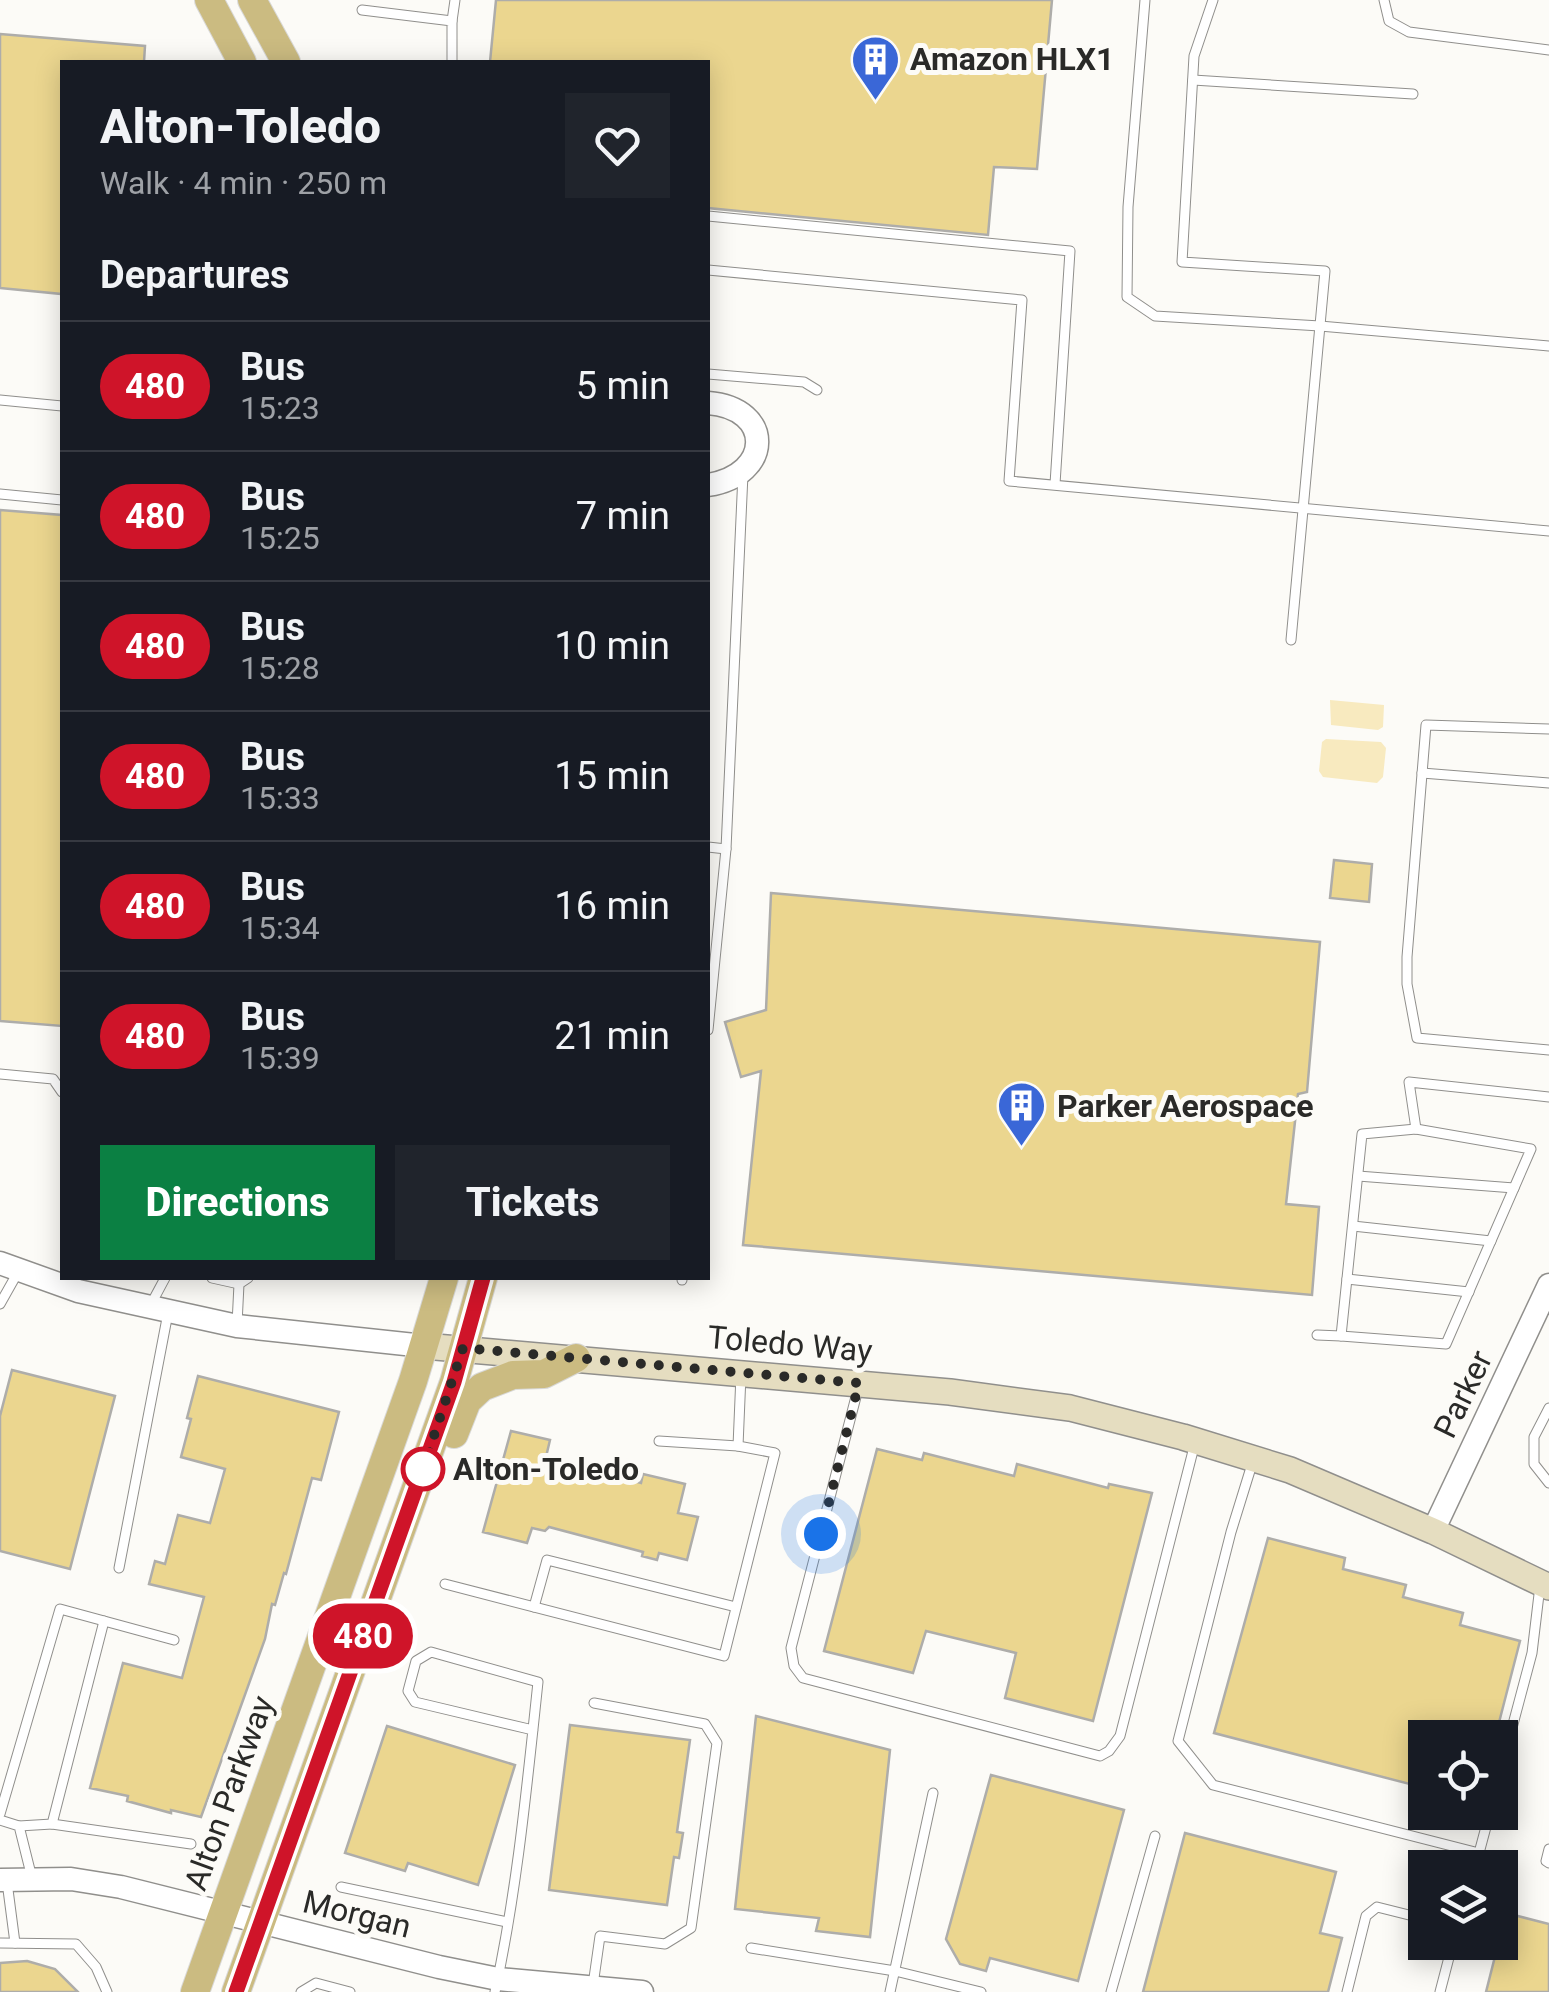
<!DOCTYPE html>
<meta charset="utf-8">
<style>
:root{--surface:#171b24;--page:#20242c;--text:#f1f3f6;--muted:#9ea1a6;--line:#363941;--accent:#0b8043}
body{margin:0;font-family:Roboto,sans-serif;background:var(--page);color:var(--text);height:100vh;display:flex;flex-direction:column;font-size:38px;white-space:nowrap}
*{box-sizing:border-box;margin:0}
p{font-size:32px;color:var(--muted)}
.icon{flex:none;width:55px;height:55px;fill:none;stroke:currentColor;stroke-width:2;stroke-linecap:round;stroke-linejoin:round}
.map{position:relative;flex:1;overflow:hidden}
.details{position:absolute;left:60px;top:60px;width:650px;height:1220px;display:flex;flex-direction:column;background:var(--surface);border-radius:0px;box-shadow:0 5px 25px #0003}
.details>*{flex:none}
.badge{padding:0 20px;border-radius:32px;font-size:35px;line-height:65px}
.fabs{position:absolute;left:1408px;top:1720px;display:grid;gap:20px}
.fabs a{display:grid;place-items:center;width:110px;height:110px;border-radius:0px;background:var(--surface);box-shadow:0 5px 25px #0003;font-size:50px}
.you{position:absolute;width:50px;height:50px;margin:-25px;border:8px solid #fff;border-radius:50%;background:#1a73e8;box-shadow:0 0 0 15px #1a73e833}
.map>.badge{position:absolute;translate:-50% -50%;box-shadow:0 0 0 5px #fff}
h2{padding:0 40px;font-size:38px;line-height:90px}
.round{display:grid;place-items:center;flex:none;width:105px;height:105px;border-radius:0px;background:var(--page)}
.summary{display:flex;align-items:center;justify-content:space-between;height:170px;padding:0 40px}
h1{font-size:48px;font-weight:800;line-height:75px}
.button{display:flex;gap:20px;margin-top:auto;padding:20px 40px}
.button a{flex:1;height:115px;border-radius:0px;background:var(--accent);color:#fff;font-size:40px;font-weight:800;line-height:115px;text-align:center}
.button a+a{background:var(--page);color:var(--text)}
ul{padding:0;list-style:none}
li{display:flex;align-items:center;gap:30px;height:130px;padding:0 40px;border-top:2px solid var(--line)}
li div{flex:1}
li b{display:block;font-size:38px}
li em{font-style:normal}
li .badge{min-width:110px;font-weight:700;text-align:center}
.map>svg:first-child{display:block}
</style>
<div class="map">
<svg width="1549" height="1992" viewBox="0 0 1549 1992">
<rect width="100%" height="100%" fill="#fcfbf7"/>
<g fill="#f8eabf">
<path d="M1330,700l54,5 -1,22 -5,3 -47,-5z"/>
<path d="M1326,739l55,3 5,6 -3,29 -6,6 -54,-6 -4,-6 3,-29z"/>
</g>
<g fill="#ebd68f" stroke="#aeadaa" stroke-width="2.5">
<path d="M496,0h556l-15,169 -43,-2 -6,68 -280,-27v-146h-218z"/>
<path d="M0,34l145,12 -1,16h-82v232l-62,-6z"/>
<path d="M0,510l62,5v511l-62,-5z"/>
<path d="M1334,860l38,4 -3,38 -39,-4z"/>
<path d="M771,893l549,49 -13,150 -9,2 -12,110 33,3 -7,88 -569,-50 18,-174 -20,6 -16,-55 41,-12z"/>
<path d="M12,1370l103,26 -45,173 -70,-18v-135z"/>
<path d="M198,1376l141,36 -18,68 -9,-2 -26,96 -2,-1 -9,32 -3,-1 -7,35 -64,178 -30,-7v3l-44,-12 1,-5 -38,-8 33,-125 59,15 22,-81 -55,-13 6,-23 10,3 13,-49 32,8 15,-54 -44,-12 10,-38 -4,-1z"/>
<path d="M511,1431l39,9 -4,17 22,7 73,19 2,-9 42,10 -7,29 20,4 -11,43 -28,-7 -2,7 -15,-4 1,-4 -94,-25 -4,4 -13,-3 -5,15 -44,-11z"/>
<path d="M877,1449l45,11 2,-7 90,23 3,-12 91,24 1,-4 43,9 -59,228 -88,-23 11,-45 -90,-22 -13,42 -89,-22z"/>
<path d="M1268,1538l77,20 -2,11 63,16 -3,12 60,16 -3,12 60,16 -25,97h-70v50l-211,-55z"/>
<path d="M756,1716l134,34 -20,187 -54,-6 3,-13 -84,-9z"/>
<path d="M570,1725l120,15 -13,92 6,1 -4,25 -5,-1 -7,48 -118,-15z"/>
<path d="M387,1726l128,39 -37,120 -70,-22 -3,8 -60,-18z"/>
<path d="M991,1775l133,35 -46,171 -88,-23 -4,13 -26,-7 -14,-25z"/>
<path d="M1185,1833l151,39 -16,61 22,5 -14,54h-185z"/>
<path d="M1506,1913l43,11v68h-63z"/>
<path d="M27,1961l28,8 23,23h-78v-29z"/>
</g>
<g fill="none" stroke-linecap="round" stroke-linejoin="round">
<defs>
<g id="service">
<path d="M1145,0l-17,207 -1,90 28,19 165,10 229,20"/>
<path d="M1213,0l-19,56 -12,206 143,9 -34,369"/>
<path d="M1384,0l5,21 20,11 140,18"/>
<path d="M362,10l90,11v41"/>
<path d="M452,21l3,-21"/>
<path d="M1193,80l220,14"/>
<path d="M708,216l362,35 -15,233"/>
<path d="M708,270l314,30 -13,181 540,50"/>
<path d="M708,374l96,8 13,8"/>
<path d="M0,400l62,6"/>
<path d="M0,494l62,6"/>
<path d="M1549,729l-123,-4 -19,232v27l10,54 132,12"/>
<path d="M1422,773l127,10"/>
<path d="M708,847l18,2"/>
<path d="M708,1030l18,-181 17,-375"/>
<path d="M0,1074l53,5 9,13"/>
<path d="M1416,1129l115,20 -85,195 -105,-8 21,-202z"/>
<path d="M1416,1129l-7,-47 140,15"/>
<path d="M1358,1176l156,12"/>
<path d="M1353,1226l138,15"/>
<path d="M212,1278l27,6"/>
<path d="M1347,1279l122,13"/>
<path d="M682,1280v-2"/>
<path d="M0,1304l18,-32"/>
<path d="M150,1306l15,-28"/>
<path d="M237,1324l2,-40 9,-6"/>
<path d="M1317,1335l24,1"/>
<path d="M858,1389l-67,259 3,18 9,12 297,78 9,-5 11,-15 75,-293"/>
<path d="M1549,1408l-15,29v27l15,19"/>
<path d="M659,1441l79,5"/>
<path d="M1253,1461l-22,71 -53,209 35,44 266,68 11,-41"/>
<path d="M119,1568l49,-255"/>
<path d="M445,1584l279,72 51,-203 -37,-7 3,-71"/>
<path d="M534,1607l13,-47 189,47"/>
<path d="M1500,1773l32,-120 8,-67"/>
<path d="M0,1814l60,-205 114,31"/>
<path d="M0,1820l19,6 13,52"/>
<path d="M52,1824l139,20"/>
<path d="M19,1826l33,-2 52,-203"/>
<path d="M1549,1849l-3,12 3,2"/>
<path d="M7,1882l8,61"/>
<path d="M341,1887l166,35"/>
<path d="M0,1943l76,1 20,23 11,25"/>
<path d="M751,1948l144,23 86,21"/>
<path d="M593,1985l7,-49 65,8 26,-16 26,-185 -12,-19 -111,-21"/>
<path d="M301,1992l15,-9 34,9"/>
<path d="M495,1992c22,-101 32,-207 43,-310l-107,-30 -15,9 -8,30 7,11 118,28"/>
<path d="M890,1992l43,-199"/>
<path d="M1111,1992l44,-156"/>
<path d="M1347,1992l19,-76 11,-9 48,12"/>
<path d="M1440,1992l13,-50"/>
</g>
<g id="tertiary">
<path d="M708,403c66,5 65,72 0,82"/>
<path d="M0,1263l78,28 159,35 187,20"/>
<path d="M1433,1531l116,-246"/>
<path d="M0,1880l71,-1 50,8 318,80 59,12 144,13"/>
</g>
<path id="secondary" d="M424,1346l526,46 120,16 113,29 107,33 143,61 116,56"/>
<g id="primary">
<path d="M209,0l33,62"/>
<path d="M252,0l34,62"/>
<path d="M454,1434l13,-33 15,-14 31,-12 31,-1 32,-16"/>
<path d="M195,1992l218,-611 31,-103"/>
<path d="M236,1992l218,-610 29,-104"/>
</g>
</defs>
<use href="#service" stroke="#908f8c" stroke-width="11"/>
<use href="#tertiary" stroke="#908f8c" stroke-width="25"/>
<use href="#secondary" stroke="#908f8c" stroke-width="28"/>
<use href="#primary" stroke="#d9d9d8" stroke-width="30"/>
<use href="#service" stroke="#fff" stroke-width="9"/>
<use href="#tertiary" stroke="#fff" stroke-width="22"/>
<use href="#secondary" stroke="#e5ddc0" stroke-width="25"/>
<use href="#primary" stroke="#cbbb81" stroke-width="28"/>
</g>
<g fill="none" stroke-linecap="round" stroke-linejoin="round">
<defs>
<path id="line" d="M236,1992l218,-610 29,-104"/>
</defs>
<use href="#line" stroke="#fff" stroke-width="22"/>
<use href="#line" stroke="#cf1429" stroke-width="15"/>
<path stroke="#2a2a28" stroke-width="10" stroke-dasharray="0 18" d="M423,1469l40,-121 396,35 -38,151"/>
</g>
<defs>
<symbol id="building-pin" viewBox="-11 -11 22 30"><path d="M0 17L-7.5 6A9.5 9.5 0 1 1 7.5 6Z" fill="#3a67d7" stroke="#fcfbf7"/><path d="M-4-6H4V6H1V3H-1V6H-4ZM-2.5-4.3h1.7v1.8h-1.7ZM.8-4.3h1.7v1.8H.8ZM-2.5-1h1.7V.8h-1.7ZM.8-1h1.7V.8H.8Z" fill="#fff"/></symbol>
</defs>
<g fill-rule="evenodd">
<use href="#building-pin" x="848" y="32" width="55" height="75"/>
<use href="#building-pin" x="994" y="1078" width="55" height="75"/>
</g>
<circle fill="#fff" stroke="#cf1429" stroke-width="5" cx="423" cy="1469" r="20"/>
<g text-anchor="middle" dominant-baseline="central" stroke-width="10" stroke-linejoin="round" paint-order="stroke">
<g font-size="32" font-weight="bold" fill="#2a2a28" stroke="#fcfbf7" text-anchor="start">
<text x="910" y="59">Amazon HLX1</text>
<text x="1057" y="1106">Parker Aerospace</text>
</g>
<g font-size="32" fill="#2a2a28" stroke="#fcfbf7">
<text transform="translate(790 1344) rotate(5)">Toledo Way</text>
<text transform="translate(1463 1394) rotate(-64)">Parker</text>
<text transform="translate(229 1793) rotate(-70)">Alton Parkway</text>
<text transform="translate(357 1914) rotate(14)">Morgan</text>
</g>
<g font-size="32" font-weight="bold" fill="#2a2a28" stroke="#fcfbf7" text-anchor="start">
<text x="453" y="1469">Alton-Toledo</text>
</g>
</g>
</svg>
<div class="fabs">
<a><svg class="icon" aria-label="locate" viewBox="0 0 24 24"><circle cx="12" cy="12" r="6"/><path d="M12 2v4M12 18v4M2 12h4M18 12h4"/></svg></a>
<a><svg class="icon" aria-label="layers" viewBox="0 0 24 24"><path d="M12 4l9 5-9 5-9-5zM3 14l9 5 9-5"/></svg></a>
</div>
<div class="you" style="left:821px;top:1534px"></div>
<b class="badge" style="left:363px;top:1636px;background:#cf1429;color:#fff">480</b>
<section class="details">
<div class="summary"><div><h1>Alton-Toledo</h1><p>Walk · 4 min · 250 m</p></div><a class="round"><svg class="icon" aria-label="heart" viewBox="0 0 24 24"><path d="M12 20l-8-8c-3-5 5-10 8-4 3-6 11-1 8 4z"/></svg></a></div>
<h2>Departures</h2>
<ul>
<li><span class="badge" style="background:#cf1429;color:#fff">480</span><div><b>Bus</b><p>15:23</p></div><em>5 min</em></li>
<li><span class="badge" style="background:#cf1429;color:#fff">480</span><div><b>Bus</b><p>15:25</p></div><em>7 min</em></li>
<li><span class="badge" style="background:#cf1429;color:#fff">480</span><div><b>Bus</b><p>15:28</p></div><em>10 min</em></li>
<li><span class="badge" style="background:#cf1429;color:#fff">480</span><div><b>Bus</b><p>15:33</p></div><em>15 min</em></li>
<li><span class="badge" style="background:#cf1429;color:#fff">480</span><div><b>Bus</b><p>15:34</p></div><em>16 min</em></li>
<li><span class="badge" style="background:#cf1429;color:#fff">480</span><div><b>Bus</b><p>15:39</p></div><em>21 min</em></li>
</ul>
<div class="button"><a>Directions</a><a>Tickets</a></div>
</section>
</div>
